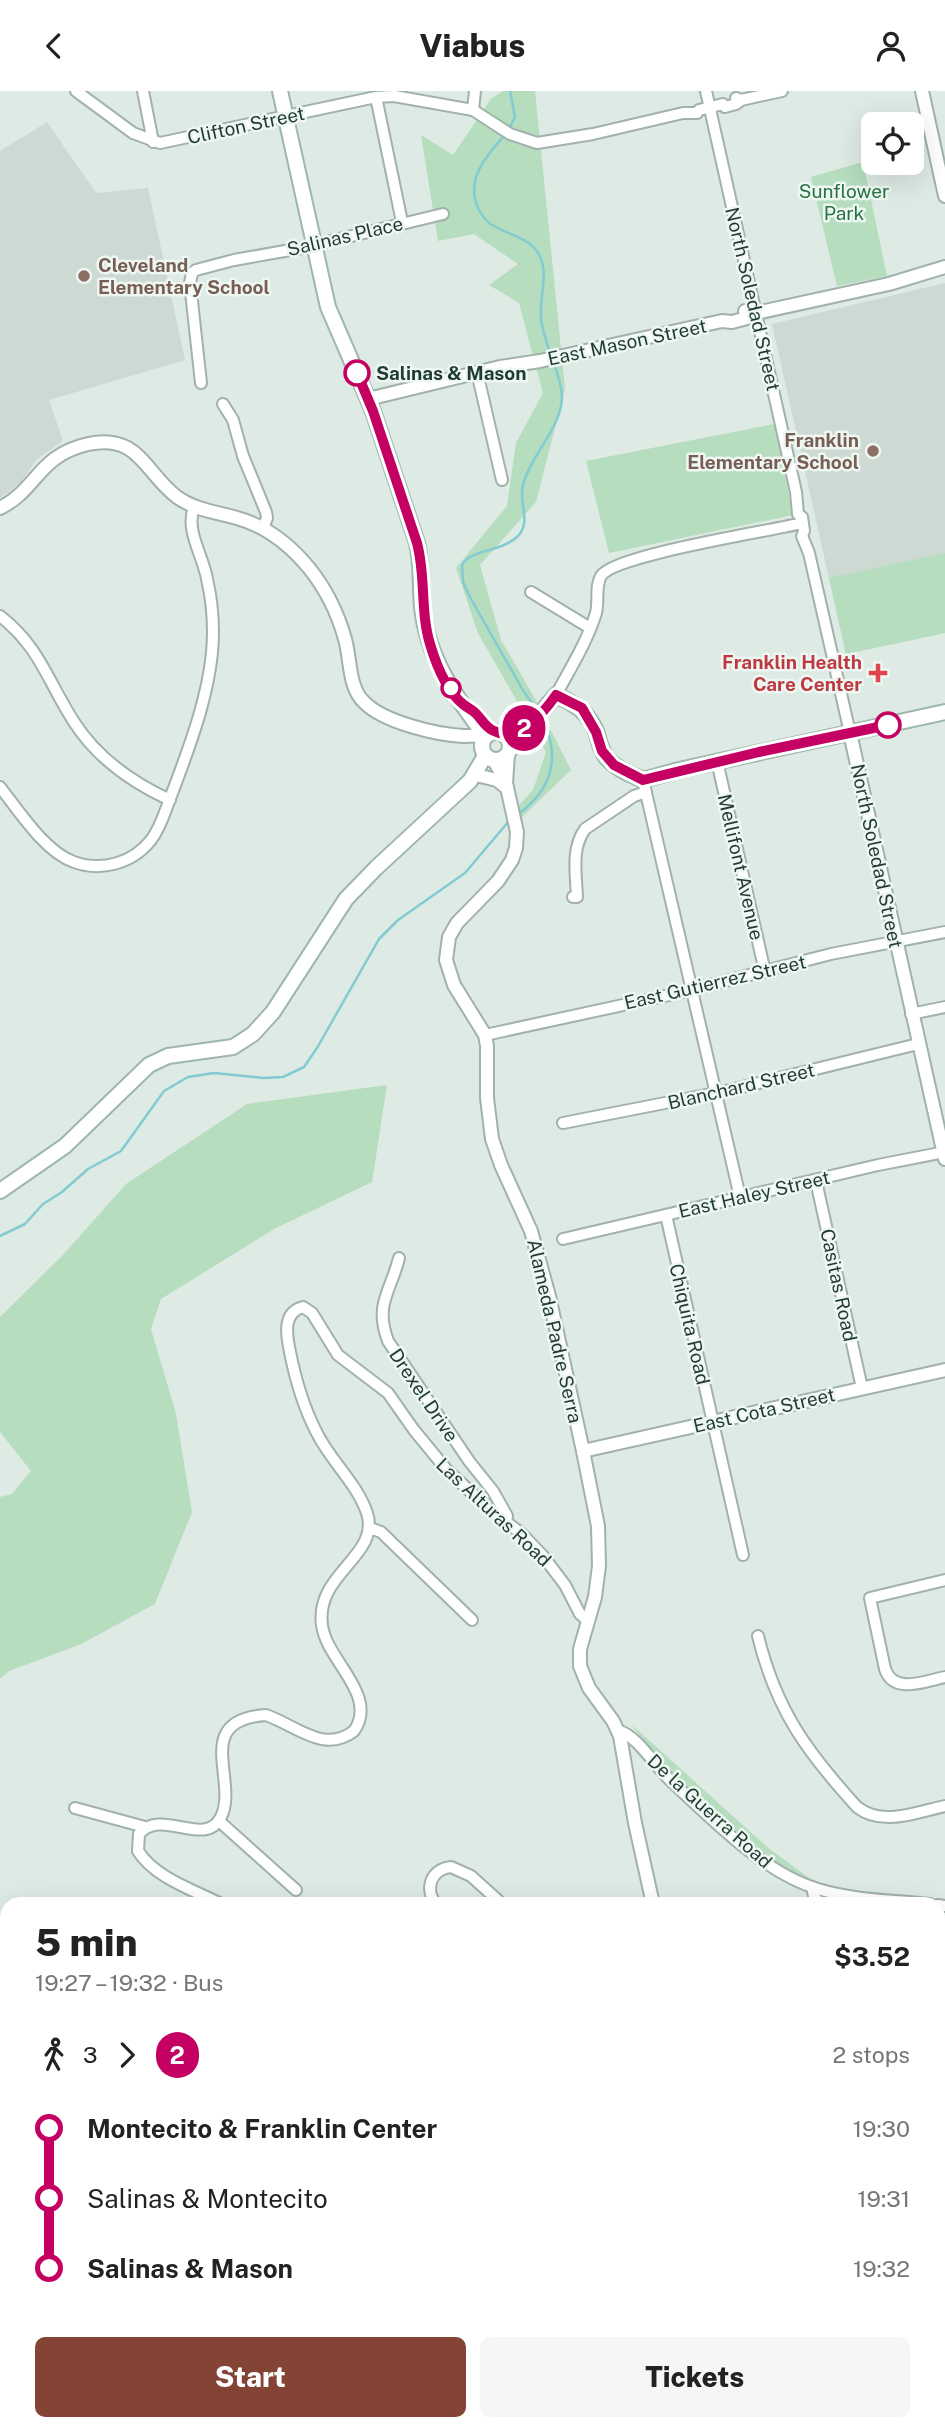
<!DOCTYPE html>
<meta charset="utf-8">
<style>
:root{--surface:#fff;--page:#f6f6f6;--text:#222;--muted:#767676;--accent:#834435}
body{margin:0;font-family:"Public Sans",sans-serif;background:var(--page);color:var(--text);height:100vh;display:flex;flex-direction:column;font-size:26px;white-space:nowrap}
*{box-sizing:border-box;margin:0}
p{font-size:23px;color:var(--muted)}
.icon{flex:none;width:38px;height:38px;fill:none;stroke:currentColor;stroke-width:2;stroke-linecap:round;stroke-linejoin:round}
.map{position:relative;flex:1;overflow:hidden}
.drawer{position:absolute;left:0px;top:1806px;width:945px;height:534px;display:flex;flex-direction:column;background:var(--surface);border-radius:21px 21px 0 0;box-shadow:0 7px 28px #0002}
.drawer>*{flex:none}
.badge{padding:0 14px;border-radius:23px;font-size:24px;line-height:46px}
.fabs{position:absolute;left:861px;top:21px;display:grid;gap:14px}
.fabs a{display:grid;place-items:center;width:63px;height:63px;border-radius:10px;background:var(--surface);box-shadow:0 7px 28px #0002;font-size:35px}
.map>.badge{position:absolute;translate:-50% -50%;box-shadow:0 0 0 4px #fff}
.legs{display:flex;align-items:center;gap:10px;height:77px;padding:0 35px;font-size:23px}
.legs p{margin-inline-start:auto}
.headline{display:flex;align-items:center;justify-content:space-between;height:119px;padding:0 35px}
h1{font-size:38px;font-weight:800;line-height:52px}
.cta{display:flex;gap:14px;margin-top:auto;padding:14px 35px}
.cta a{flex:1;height:80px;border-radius:10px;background:var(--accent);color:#fff;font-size:28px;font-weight:800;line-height:80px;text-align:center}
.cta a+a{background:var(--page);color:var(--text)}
ul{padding:0 35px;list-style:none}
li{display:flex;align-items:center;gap:24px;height:70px;font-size:26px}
li i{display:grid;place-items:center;width:10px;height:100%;margin:0 9px;background:currentColor}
li i::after{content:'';width:18px;height:18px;margin:-9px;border:5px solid;border-radius:50%;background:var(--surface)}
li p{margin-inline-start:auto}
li:first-child i{background:linear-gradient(#0000 50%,currentColor 0)}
li:last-child i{background:linear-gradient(currentColor 50%,#0000 0)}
header{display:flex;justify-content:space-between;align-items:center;height:91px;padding:0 35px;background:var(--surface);font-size:32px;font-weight:800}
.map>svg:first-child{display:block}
</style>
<header><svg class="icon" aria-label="back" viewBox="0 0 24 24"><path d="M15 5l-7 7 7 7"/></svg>Viabus<svg class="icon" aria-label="person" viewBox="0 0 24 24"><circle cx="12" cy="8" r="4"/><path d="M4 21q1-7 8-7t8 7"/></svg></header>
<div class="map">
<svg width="945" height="2339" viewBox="0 0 945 2339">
<rect width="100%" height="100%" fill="#deeae4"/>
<g fill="#ccdad3">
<path d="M47,31l49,71 52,-5 37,172 -136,40 14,41 -26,18 -16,23 -21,16v-347z"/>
<path d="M945,192v350l-99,21 -74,-330z"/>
</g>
<g fill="#b5ddbe">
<path d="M503,0h32l30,298 -29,113 -56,63 21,75 33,57 37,73 -50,48 -3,-12 15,-16 13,-38 -68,-119 -22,-65 51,-62 9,-63 27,-50 -24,-90 -30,-18 29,-21 -44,-30 -36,7 -17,-106 32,20 38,-56z"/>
<path d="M863,71l24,114 -50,10 -26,-109z"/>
<path d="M774,333l19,91 -184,38 -23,-92z"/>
<path d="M945,462v80l-99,21 -17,-76z"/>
<path d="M387,994l-15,97 -98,47 -113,70 -10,30 25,85 16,98 -37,92 -76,41 -70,26 -9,8v-182l12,-3 19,-23 -31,-39v-115l63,-62 63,-71 121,-80z"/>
<path d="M631,1633l136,123 49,36 -24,-10 -28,-17 -96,-85z"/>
<path d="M191,2333h406l-5,6h-405z"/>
<path d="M652,2333h123l5,6h-120z"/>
</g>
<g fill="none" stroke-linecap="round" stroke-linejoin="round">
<g stroke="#82cbd3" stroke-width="2.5">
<path d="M509,38l6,-12 -5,-26"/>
<path d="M505,44c-19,21 -41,45 -26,75 4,7 8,13 15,16 17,10 39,12 47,33 7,18 -2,40 0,59 1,13 6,25 10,37"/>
<path d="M538,620l-14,-19 -53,-93 -8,-17 -1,-17c9,-16 40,-13 56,-29 14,-15 0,-32 5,-51 7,-29 39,-58 39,-88 0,-12 -5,-25 -9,-36"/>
<path d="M521,721c32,-25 39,-56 22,-92"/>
<path d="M0,1145l25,-12 18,-20 19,-12 26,-23 33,-18 43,-60 24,-14 26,-4 49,5 20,-1 21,-10 13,-19 62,-109 19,-19 67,-47 44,-52"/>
</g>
<defs>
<g id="minor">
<path d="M76,0l57,42 27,10 216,-46 18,-1 79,14 37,24 27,9 56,-9 90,-21h14l2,-3 24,-6 2,3 11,-3 5,-4"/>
<path d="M143,0l10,51"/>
<path d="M706,0l90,401 2,22 3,3"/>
<path d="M376,6l26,125"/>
<path d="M736,7l5,2 41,-9"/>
<path d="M473,19l2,-19"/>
<path d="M477,281l25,108"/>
<path d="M201,292l-11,-100 2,-10 4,-3 38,-10 68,-12 141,-34"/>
<path d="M223,313l10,16 10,36 23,56 1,6 -4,10"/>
<path d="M802,426l2,14 -2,5 7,17 41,180"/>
<path d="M531,501l59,36"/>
<path d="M0,525c40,31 48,66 74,106 23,36 57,60 96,78"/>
<path d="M556,604c14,-26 31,-53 40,-82 3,-12 -1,-27 5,-37 12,-21 170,-45 201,-53"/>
<path d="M717,670l48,211"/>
<path d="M643,689l97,417"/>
<path d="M0,696c19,24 45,65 74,75 28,10 59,1 77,-22 10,-13 14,-29 20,-44 19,-50 42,-110 42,-164 0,-18 -2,-36 -6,-53 -4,-24 -22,-48 -13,-72"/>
<path d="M573,806h4c-1,-24 -6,-48 8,-68l49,-33 12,-4"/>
<path d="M911,923l34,-7"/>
<path d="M485,944l198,-43 148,-38 114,-22"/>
<path d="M563,1032l163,-32 192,-47"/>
<path d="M816,1090l46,207"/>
<path d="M666,1124l77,340"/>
<path d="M563,1148l315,-74 67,-13"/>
<path d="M399,1167c-8,33 -25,46 -11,83l81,120 24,30 14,25 -1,6"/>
<path d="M370,1437l11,4 91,88"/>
<path d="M945,1489l-75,18 15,71c9,26 40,12 60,8"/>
<path d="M758,1545c18,74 49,116 99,171 25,20 60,5 88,-1"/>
<path d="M619,1640c18,4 38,38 53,51 41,38 92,91 146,107 36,11 76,11 112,15"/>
<path d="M75,1717l70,19"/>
<path d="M219,1730l77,69"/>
<path d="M812,1796l2,9 6,8"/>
<path d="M221,1813c-27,-14 -66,-26 -83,-53l1,-17c22,-27 66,15 82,-17 18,-36 -30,-97 45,-102 31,11 58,39 88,16 25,-36 -28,-71 -32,-106 -7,-52 59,-69 45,-112 -10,-29 -34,-50 -48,-76 -16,-29 -24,-58 -30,-90 -3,-16 -5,-35 14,-40l9,6 26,42 50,38 26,37 32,39 42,39 34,26 21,22 22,29 15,29 8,7"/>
<path d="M436,1813c-12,-15 -5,-35 15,-37l20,9 31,28"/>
<path d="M938,1814l7,1"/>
<path d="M938,1924l7,4"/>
<path d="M78,2333v6"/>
<path d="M829,2333l1,6"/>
<path d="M0,2338l10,1"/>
<path d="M128,2339l10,-6"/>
</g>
<g id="tertiary">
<path d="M922,0l23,105"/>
<path d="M745,220l5,3 6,-1 133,-29 56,-17"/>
<path d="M368,308l132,-32 40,-6 182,-40 10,1 15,-4 3,-4"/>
<path d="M0,417c38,-19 37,-52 88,-64 51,-11 57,29 89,53 18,13 39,15 60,21 29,8 53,27 72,50 17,21 29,46 36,71 6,21 3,49 20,64 19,19 72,32 99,33 7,0 13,-1 21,1"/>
<path d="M850,642l95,426"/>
<path d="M508,663l-2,29 11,49 -1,16 -4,12 -14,21 -41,42 -8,14 -3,23 8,25 31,50 2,11v52l5,41 9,26 30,66 18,65 34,155 15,75 1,40 -4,31 -15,52v17l9,22 24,33 7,15 15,87 18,81"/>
<path d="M494,669l12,23"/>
<path d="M480,685l17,4 10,8"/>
<path d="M583,1360l362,-81"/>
<path d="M938,2263l7,2"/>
<path d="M938,2278l7,3"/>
</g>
<g id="secondary">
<path d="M280,0l48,216 45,104 44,132c5,21 3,42 5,64 5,51 34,90 63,129"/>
<circle cx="496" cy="655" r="14"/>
<path d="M510,658l46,-54c19,9 31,16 40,36 3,9 4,18 10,26 10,12 24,17 37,23l36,-10 266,-58"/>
<path d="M0,1100l65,-45 84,-81 19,-9 65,-9 20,-13 20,-22 73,-113 30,-31 94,-87 15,-25"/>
</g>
</defs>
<use href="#minor" stroke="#a1b2ab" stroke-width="14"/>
<use href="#tertiary" stroke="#a1b2ab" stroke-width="16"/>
<use href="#secondary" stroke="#9db7ac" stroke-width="18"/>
<use href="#minor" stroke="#fff" stroke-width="10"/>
<use href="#tertiary" stroke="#fff" stroke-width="12"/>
<use href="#secondary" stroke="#fff" stroke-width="14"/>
</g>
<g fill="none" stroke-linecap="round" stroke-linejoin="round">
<defs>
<path id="line-1" d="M357,282l16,38 44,132c9,33 3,68 13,101 6,20 17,48 34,61 3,2 6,4 9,6 7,5 11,15 19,19 25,14 50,-15 64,-35l26,13 14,24 6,19 12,14 29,15 116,-28 129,-27"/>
</defs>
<use href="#line-1" stroke="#fff" stroke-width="16"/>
<use href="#line-1" stroke="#c40063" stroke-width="10"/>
</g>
<g fill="#8d6e63" stroke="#eef7f2" stroke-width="2.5">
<circle cx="84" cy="185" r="7"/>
<circle cx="873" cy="360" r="7"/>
</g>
<g fill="#fff" stroke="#c40063" stroke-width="3.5">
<circle cx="357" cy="282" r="12"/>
<circle cx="451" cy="597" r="9"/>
<circle cx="888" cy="634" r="12"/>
</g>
<path fill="#e0444e" stroke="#eef7f2" stroke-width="2.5" d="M874.5 571.5h7v7h7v7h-7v7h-7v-7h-7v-7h7z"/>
<g text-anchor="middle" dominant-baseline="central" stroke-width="5" stroke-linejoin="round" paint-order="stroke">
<g font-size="19" fill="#1f3b32" stroke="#eef7f2">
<text transform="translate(246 34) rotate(-12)">Clifton Street</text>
<text transform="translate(345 145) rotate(-13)">Salinas Place</text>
<text transform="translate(753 208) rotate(77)">North Soledad Street</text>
<text transform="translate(627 251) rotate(-12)">East Mason Street</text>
<text transform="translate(877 765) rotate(78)">North Soledad Street</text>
<text transform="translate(741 776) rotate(77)">Mellifont Avenue</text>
<text transform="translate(715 891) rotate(-13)">East Gutierrez Street</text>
<text transform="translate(741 995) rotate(-13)">Blanchard Street</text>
<text transform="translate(754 1103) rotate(-13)">East Haley Street</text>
<text transform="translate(839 1194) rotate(78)">Casitas Road</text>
<text transform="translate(690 1233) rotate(77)">Chiquita Road</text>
<text transform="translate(555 1240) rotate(77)">Alameda Padre Serra</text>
<text transform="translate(424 1304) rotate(56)">Drexel Drive</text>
<text transform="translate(764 1319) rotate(-13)">East Cota Street</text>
<text transform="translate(494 1421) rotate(43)">Las Alturas Road</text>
<text transform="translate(710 1720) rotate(42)">De la Guerra Road</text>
</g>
<g font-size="19" fill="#277341" stroke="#eef7f2">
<text x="844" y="100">Sunflower<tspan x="844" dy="22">Park</tspan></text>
</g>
<g font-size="19" font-weight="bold" fill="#785e54" stroke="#eef7f2" text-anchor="start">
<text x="98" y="174">Cleveland<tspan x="98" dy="22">Elementary School</tspan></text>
<text x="859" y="349" text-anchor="end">Franklin<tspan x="859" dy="22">Elementary School</tspan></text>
</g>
<g font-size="19" font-weight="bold" fill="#1f3b32" stroke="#eef7f2" text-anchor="start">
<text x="376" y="282">Salinas &amp; Mason</text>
</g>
<g font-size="19" font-weight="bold" fill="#be3a42" stroke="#eef7f2" text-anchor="end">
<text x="862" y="571">Franklin Health<tspan x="862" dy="22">Care Center</tspan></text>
</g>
</g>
</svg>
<div class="fabs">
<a><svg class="icon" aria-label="locate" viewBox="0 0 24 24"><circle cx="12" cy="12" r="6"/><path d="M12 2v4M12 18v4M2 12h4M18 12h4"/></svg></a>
</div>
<b class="badge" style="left:524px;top:637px;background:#c40063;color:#fff">2</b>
<section class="drawer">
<div class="headline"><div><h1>5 min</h1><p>19:27 – 19:32 · Bus</p></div><b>$3.52</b></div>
<div class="legs"><svg class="icon" aria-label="walk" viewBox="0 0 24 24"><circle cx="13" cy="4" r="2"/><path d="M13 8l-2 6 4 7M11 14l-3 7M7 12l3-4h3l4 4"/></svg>3<svg class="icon" aria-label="forward" viewBox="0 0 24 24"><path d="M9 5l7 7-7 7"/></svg><b class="badge" style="background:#c40063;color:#fff">2</b><p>2 stops</p></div>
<ul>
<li><i style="color:#c40063"></i><b>Montecito &amp; Franklin Center</b><p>19:30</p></li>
<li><i style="color:#c40063"></i><span>Salinas &amp; Montecito</span><p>19:31</p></li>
<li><i style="color:#c40063"></i><b>Salinas &amp; Mason</b><p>19:32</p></li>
</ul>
<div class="cta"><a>Start</a><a>Tickets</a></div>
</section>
</div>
